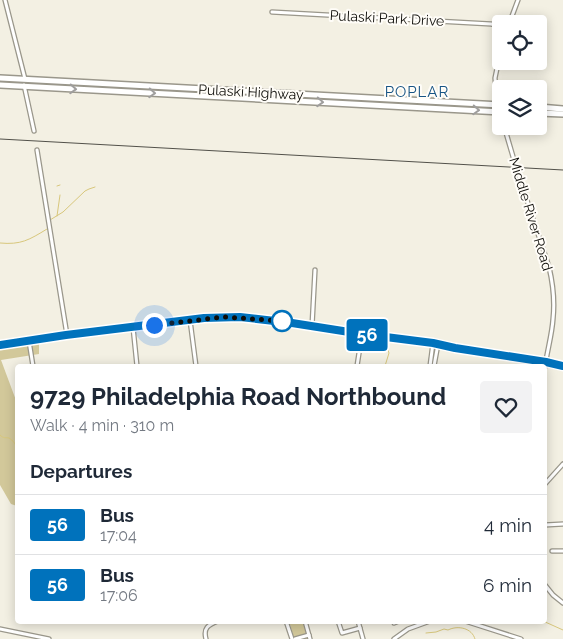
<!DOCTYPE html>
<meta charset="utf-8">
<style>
:root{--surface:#fff;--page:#f2f2f3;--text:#1f2937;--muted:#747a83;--line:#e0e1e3}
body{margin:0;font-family:Raleway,sans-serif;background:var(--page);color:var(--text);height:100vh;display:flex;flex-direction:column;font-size:19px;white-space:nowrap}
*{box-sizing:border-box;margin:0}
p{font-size:16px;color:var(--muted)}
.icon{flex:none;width:28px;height:28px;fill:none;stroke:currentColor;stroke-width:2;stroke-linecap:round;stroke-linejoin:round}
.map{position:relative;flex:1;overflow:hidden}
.details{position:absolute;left:15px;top:364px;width:532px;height:260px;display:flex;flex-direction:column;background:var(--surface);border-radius:5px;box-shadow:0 2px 12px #0003}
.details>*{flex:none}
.badge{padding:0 10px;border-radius:4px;font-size:18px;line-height:32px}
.buttons{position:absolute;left:492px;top:15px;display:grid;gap:10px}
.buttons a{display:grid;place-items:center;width:55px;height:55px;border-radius:5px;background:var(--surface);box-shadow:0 2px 12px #0003;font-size:25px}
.you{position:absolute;width:25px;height:25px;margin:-12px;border:4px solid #fff;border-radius:50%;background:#1a73e8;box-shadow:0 0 0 8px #1a73e833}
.map>.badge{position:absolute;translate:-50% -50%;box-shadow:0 0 0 2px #fff}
h2{padding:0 15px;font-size:19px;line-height:45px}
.round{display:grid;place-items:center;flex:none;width:52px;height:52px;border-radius:5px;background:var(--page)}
.head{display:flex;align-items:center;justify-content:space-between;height:85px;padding:0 15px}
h1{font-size:24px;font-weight:700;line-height:38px}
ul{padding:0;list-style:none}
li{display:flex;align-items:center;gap:15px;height:60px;padding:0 15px;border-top:1px solid var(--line)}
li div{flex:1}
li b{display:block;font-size:19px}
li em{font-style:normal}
li .badge{min-width:55px;font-weight:700;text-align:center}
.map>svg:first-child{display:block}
</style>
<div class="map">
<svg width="563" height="639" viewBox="0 0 563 639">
<rect width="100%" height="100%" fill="#f3f0e3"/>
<g fill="#d2c89a">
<path d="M39,342v12l-38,6 16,43v103l-6,-2 -11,-19v-137z"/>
<path d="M289,621h14l5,18h-14z"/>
</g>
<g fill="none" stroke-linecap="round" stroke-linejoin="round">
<g stroke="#d8c77c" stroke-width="1">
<path d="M57,186l3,-1"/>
<path d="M57,216l3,-21"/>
<path d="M50,220l13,-8 22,-21 4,-2 6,-2"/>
<path d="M0,243c21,2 29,-3 47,-14"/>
<path d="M388,334h2"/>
<path d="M385,366l4,-13 -3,-8v-3"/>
<path d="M0,435c4,4 5,2 9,3 4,2 7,7 9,11"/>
<path d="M543,621l20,9"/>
<path d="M426,633l10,-1 8,-3 4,1c10,-5 24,-2 27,9"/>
</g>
<defs>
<g id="minor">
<path d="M5,0l20,79"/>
<path d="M272,12l219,12 10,2"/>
<path d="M509,24l9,-24"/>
<path d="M24,85l10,46"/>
<path d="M497,104l-2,-26 6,-29"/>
<path d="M498,110l3,9"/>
<path d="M504,126l10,34"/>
<path d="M37,150l30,185"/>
<path d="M519,176l30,91c4,17 6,34 4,52 -1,16 -6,32 -8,48"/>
<path d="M190,320l6,46"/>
<path d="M312,326l3,-56"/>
<path d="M133,327l4,39"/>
<path d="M29,341l4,25"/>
<path d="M357,366l5,-32"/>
<path d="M430,366l3,-23"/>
<path d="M434,366l4,-22"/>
<path d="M545,484l18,-20"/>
<path d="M545,525l18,-1"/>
<path d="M552,551h11"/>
<path d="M545,585l8,10 10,8"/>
<path d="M286,621l6,18"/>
<path d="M305,621l5,18"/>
<path d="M338,621l4,12 18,-5"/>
<path d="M358,621l5,18"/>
<path d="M393,621l1,2 5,-2"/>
<path d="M465,621l56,18"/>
<path d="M0,629l49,10"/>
<path d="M206,639c-3,-11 2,-14 12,-18"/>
<path d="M295,639l14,-4"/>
<path d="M394,639l14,-10 22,-8"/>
</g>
<path id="major" d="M0,345l50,-8 153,-18 35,-2 54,6 70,11 71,9 22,5 91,14 17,4"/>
<g id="highway">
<path d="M0,78l501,27"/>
<path d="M0,85l501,27"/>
<path d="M539,107l24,2"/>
<path d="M539,113l24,1"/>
</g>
</defs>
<use href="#minor" stroke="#9a978b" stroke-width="5.5"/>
<use href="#major" stroke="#9a978b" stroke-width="6"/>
<use href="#highway" stroke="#9a978b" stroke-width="8"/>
<use href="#minor" stroke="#fff" stroke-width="3"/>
<use href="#major" stroke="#fff" stroke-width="4"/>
<use href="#highway" stroke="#fff" stroke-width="5"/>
<path stroke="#52514a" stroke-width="1" d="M0,139l563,31"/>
<defs>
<path id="minor-bridge" d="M514,160l5,16"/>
</defs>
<use href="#minor-bridge" stroke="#9a978b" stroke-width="5.5" stroke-linecap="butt"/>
<use href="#minor-bridge" stroke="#fff" stroke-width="3"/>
</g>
<defs><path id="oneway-chevron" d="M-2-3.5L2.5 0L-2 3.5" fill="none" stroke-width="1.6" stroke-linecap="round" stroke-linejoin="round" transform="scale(1.25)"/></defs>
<g stroke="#9f9e9d">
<use href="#oneway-chevron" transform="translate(73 89) rotate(3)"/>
<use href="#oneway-chevron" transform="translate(152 93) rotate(3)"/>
<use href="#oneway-chevron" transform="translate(320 102) rotate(3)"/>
<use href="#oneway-chevron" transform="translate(476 110) rotate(3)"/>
</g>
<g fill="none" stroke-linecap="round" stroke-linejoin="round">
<defs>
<path id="line" d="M0,345l66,-10 138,-17 36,-1 52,6 70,11 71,9 22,5 91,14 17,4"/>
</defs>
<use href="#line" stroke="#fff" stroke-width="11"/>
<use href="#line" stroke="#0072bc" stroke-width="8"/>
<path stroke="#0e0d09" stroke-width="5" stroke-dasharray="0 9" d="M154,325l70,-8 58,4"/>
</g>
<circle fill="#fff" stroke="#0072bc" stroke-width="2.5" cx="282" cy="321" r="10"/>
<g text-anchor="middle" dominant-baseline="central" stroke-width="4" stroke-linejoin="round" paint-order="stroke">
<g font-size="14" fill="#0e0d09" stroke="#fffdf8">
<text transform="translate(387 18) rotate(3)">Pulaski Park Drive</text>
<text transform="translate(251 92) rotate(3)">Pulaski Highway</text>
<text transform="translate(531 214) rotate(73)">Middle River Road</text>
</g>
<g font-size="15" letter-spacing="1" fill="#175484" stroke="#fffdf8">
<text x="417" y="92">POPLAR</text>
</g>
</g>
</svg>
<div class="buttons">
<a><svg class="icon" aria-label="locate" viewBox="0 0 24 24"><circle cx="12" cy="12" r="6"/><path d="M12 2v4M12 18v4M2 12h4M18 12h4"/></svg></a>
<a><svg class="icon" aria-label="layers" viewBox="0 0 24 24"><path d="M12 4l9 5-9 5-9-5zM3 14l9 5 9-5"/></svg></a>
</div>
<div class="you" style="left:154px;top:325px"></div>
<b class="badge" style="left:367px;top:335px;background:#0072bc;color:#fff">56</b>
<section class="details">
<div class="head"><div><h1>9729 Philadelphia Road Northbound</h1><p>Walk · 4 min · 310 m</p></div><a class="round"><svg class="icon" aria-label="heart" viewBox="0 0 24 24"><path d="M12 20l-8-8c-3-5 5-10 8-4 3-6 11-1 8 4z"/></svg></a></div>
<h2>Departures</h2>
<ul>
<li><span class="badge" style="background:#0072bc;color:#fff">56</span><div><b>Bus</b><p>17:04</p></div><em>4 min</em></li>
<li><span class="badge" style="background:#0072bc;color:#fff">56</span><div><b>Bus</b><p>17:06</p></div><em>6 min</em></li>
</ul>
</section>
</div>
